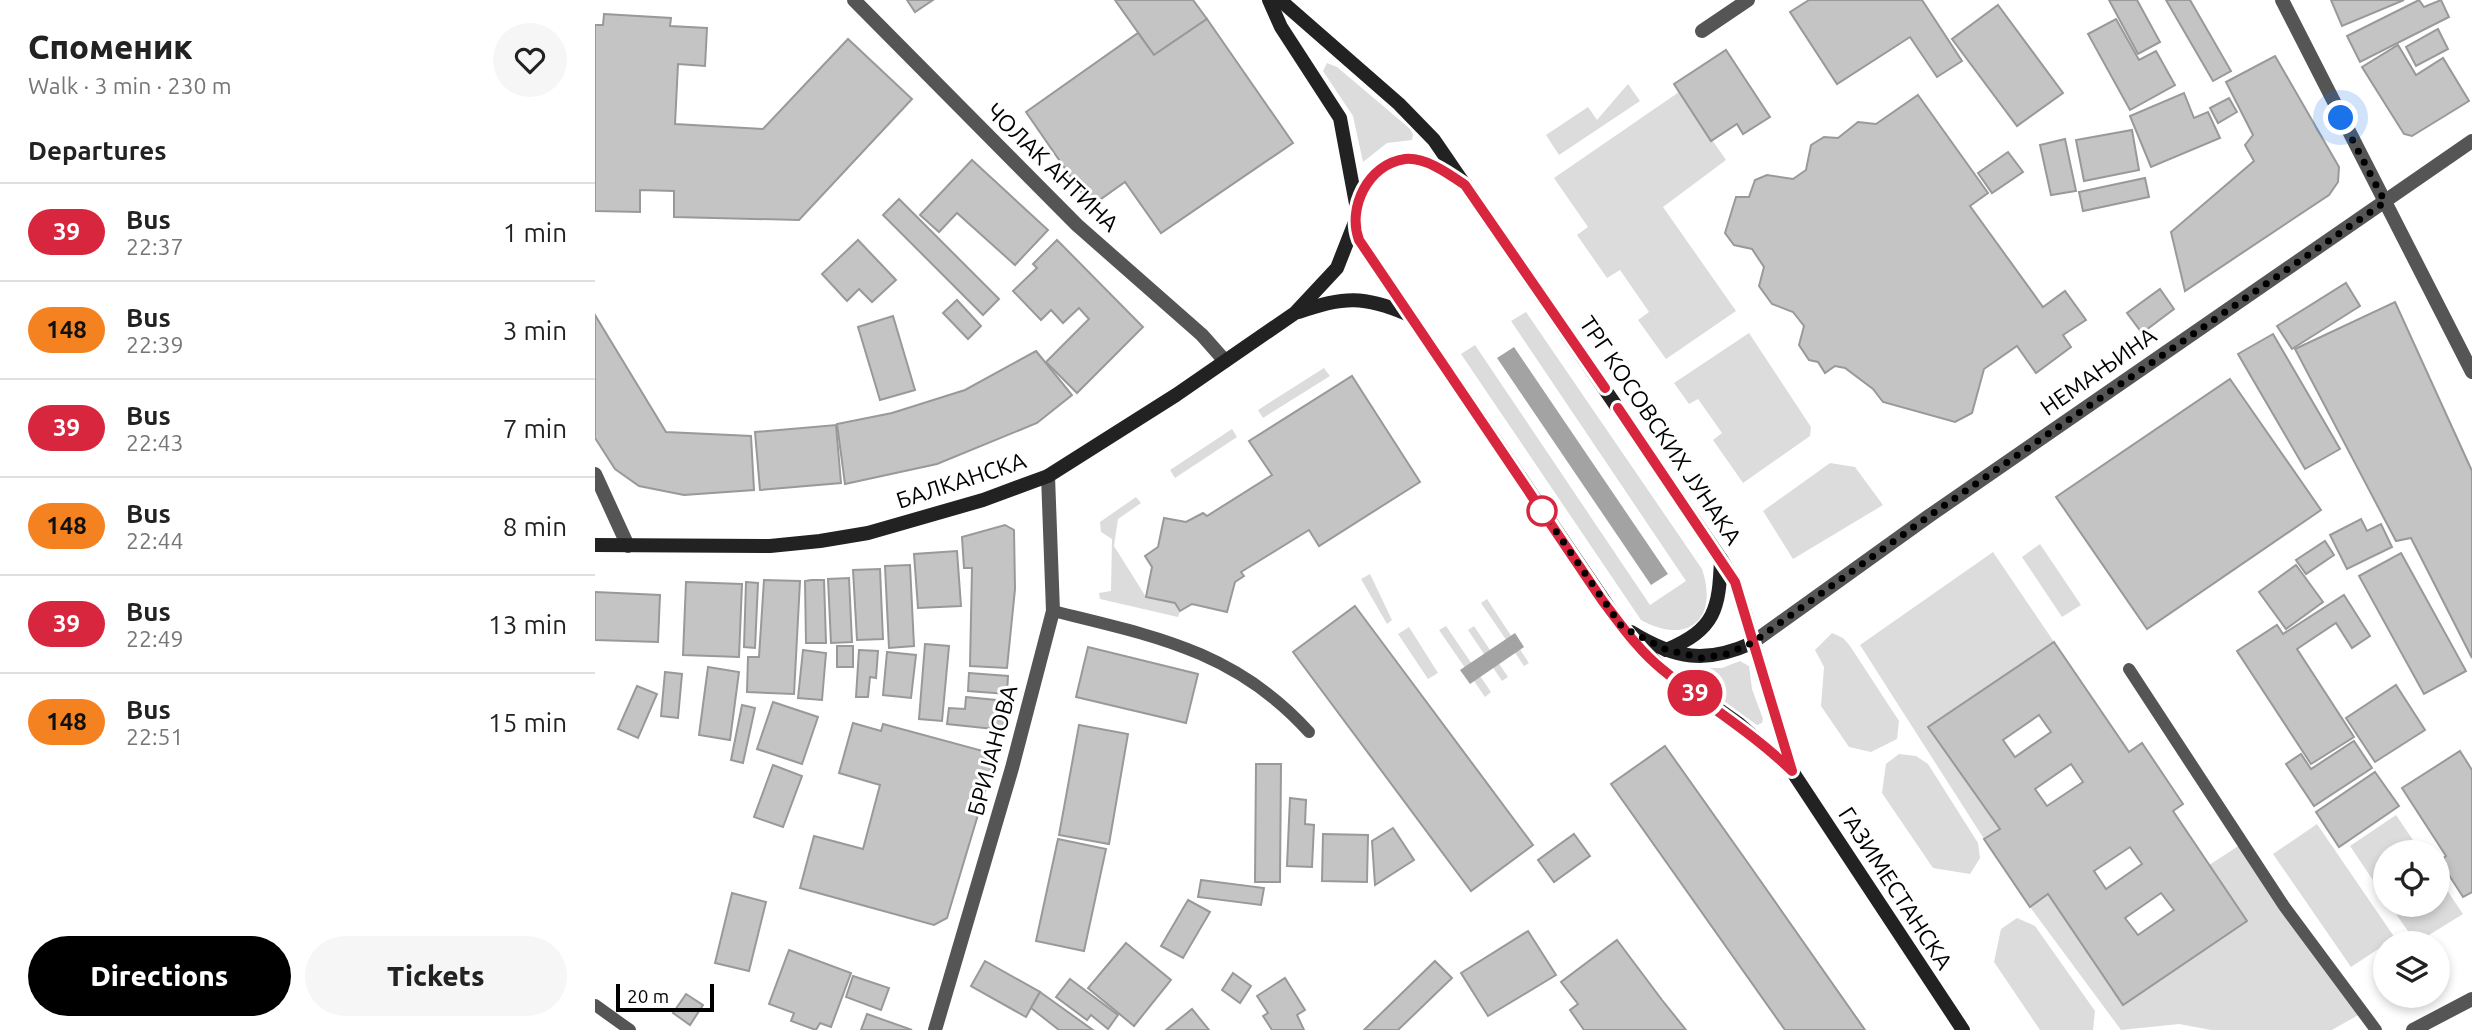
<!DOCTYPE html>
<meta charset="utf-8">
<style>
:root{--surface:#fff;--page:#f6f6f6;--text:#222;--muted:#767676;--line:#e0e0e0;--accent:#000}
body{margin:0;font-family:Ubuntu,sans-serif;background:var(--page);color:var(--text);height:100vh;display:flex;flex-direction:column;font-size:26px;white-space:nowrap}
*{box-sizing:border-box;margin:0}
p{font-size:23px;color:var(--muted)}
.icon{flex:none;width:38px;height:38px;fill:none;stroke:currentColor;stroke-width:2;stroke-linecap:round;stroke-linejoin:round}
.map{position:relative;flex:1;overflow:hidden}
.side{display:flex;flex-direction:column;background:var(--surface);width:595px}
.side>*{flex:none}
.badge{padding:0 14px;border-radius:23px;font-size:24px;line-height:46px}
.tools{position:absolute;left:1778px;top:840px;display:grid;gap:14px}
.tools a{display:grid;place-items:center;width:77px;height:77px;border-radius:50%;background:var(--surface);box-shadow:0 4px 10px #0003;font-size:35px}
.scale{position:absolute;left:21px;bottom:18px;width:98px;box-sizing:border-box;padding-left:7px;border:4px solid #000;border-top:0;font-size:19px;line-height:24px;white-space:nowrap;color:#000;-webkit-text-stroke:5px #fff;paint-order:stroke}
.you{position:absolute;width:35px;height:35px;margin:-18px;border:5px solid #fff;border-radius:50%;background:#1a73e8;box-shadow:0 0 0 10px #1a73e833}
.map>.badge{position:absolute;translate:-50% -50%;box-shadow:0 0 0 4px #fff}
h2{padding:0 28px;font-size:26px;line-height:63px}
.round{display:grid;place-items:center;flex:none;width:74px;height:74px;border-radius:37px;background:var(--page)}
.summary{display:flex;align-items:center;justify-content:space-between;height:119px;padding:0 28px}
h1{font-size:33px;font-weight:800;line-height:52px}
.cta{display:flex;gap:14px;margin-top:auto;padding:14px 28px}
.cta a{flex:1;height:80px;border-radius:42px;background:var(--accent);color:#fff;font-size:28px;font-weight:800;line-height:80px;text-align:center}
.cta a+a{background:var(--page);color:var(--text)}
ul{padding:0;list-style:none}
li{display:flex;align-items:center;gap:21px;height:98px;padding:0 28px;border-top:2px solid var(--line)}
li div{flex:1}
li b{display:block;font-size:26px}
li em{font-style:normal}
li .badge{min-width:77px;font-weight:700;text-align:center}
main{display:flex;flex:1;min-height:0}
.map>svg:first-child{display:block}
</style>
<main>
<section class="side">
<div class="summary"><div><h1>Споменик</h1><p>Walk · 3 min · 230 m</p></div><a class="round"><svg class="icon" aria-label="heart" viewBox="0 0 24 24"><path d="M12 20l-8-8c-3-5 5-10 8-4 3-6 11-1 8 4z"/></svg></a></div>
<h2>Departures</h2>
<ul>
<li><span class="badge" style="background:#d7263d;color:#fff">39</span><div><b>Bus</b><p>22:37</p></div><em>1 min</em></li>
<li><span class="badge" style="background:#f58220;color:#111">148</span><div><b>Bus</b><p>22:39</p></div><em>3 min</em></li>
<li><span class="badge" style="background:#d7263d;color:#fff">39</span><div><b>Bus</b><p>22:43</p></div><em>7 min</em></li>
<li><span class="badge" style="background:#f58220;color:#111">148</span><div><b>Bus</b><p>22:44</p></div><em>8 min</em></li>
<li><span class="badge" style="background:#d7263d;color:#fff">39</span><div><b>Bus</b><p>22:49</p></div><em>13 min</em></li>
<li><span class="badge" style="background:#f58220;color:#111">148</span><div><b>Bus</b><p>22:51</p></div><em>15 min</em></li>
</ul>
<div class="cta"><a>Directions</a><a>Tickets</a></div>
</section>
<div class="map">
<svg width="1877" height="1030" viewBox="0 0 1877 1030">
<rect width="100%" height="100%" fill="#fff"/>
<g fill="#dcdcdc">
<path d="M732,63l10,4 72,61 4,6 -1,6 -25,3 -24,19 -10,-46 -30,-45z"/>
<path d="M1033,84l12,17 -81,54 -13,-20 42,-28 9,13z"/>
<path d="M1084,92l47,68 -63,47 73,104 -70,48 -28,-39 11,-8 -29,-42 -13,8 -30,-43 11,-8 -34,-49z"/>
<path d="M931,312l176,257c17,50 -14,77 -61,51l-180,-266 14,-9 175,260 36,-24 -175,-260z"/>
<path d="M1154,333l62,94 -1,9 -67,47 -30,-43 9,-7 -24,-34 -9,5 -15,-21z"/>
<path d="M729,368l6,8 -67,42 -5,-8z"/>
<path d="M637,429l5,8 -62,41 -5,-8z"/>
<path d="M1235,463l25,4 28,38 -90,54 -30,-48z"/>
<path d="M541,497l5,6 -23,16 -4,27 32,51 29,6 5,8 -2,6 -78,-18 -1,-6 12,-2 1,-52 -11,-7 -1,-10z"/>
<path d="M1445,544l41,61 -19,12 -40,-60z"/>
<path d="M1398,552l61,90 -126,85 72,102 -16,10 -124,-194z"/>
<path d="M775,574l22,46 -5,4 -26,-45z"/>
<path d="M892,599l42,64 -5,3 -43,-63z"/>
<path d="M851,626l45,66 -6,5 -46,-67z"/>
<path d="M879,626l34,51 -6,4 -34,-51z"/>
<path d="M814,627l29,46 -10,6 -30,-45z"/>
<path d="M1237,633l11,5 7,8 49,75 -2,18 -26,13 -22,-5 -28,-41 3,-39 -9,-17z"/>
<path d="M1145,661l9,5 3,23 11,30 -1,4 -5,2 -70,-51 4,-6h31z"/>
<path d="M1304,754l17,2 12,8 50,79 2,15 -10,16 -37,-6 -51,-75 4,-29z"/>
<path d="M1801,815l25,37h-36v46l-35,-52z"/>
<path d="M1722,824l78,114 -44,29 -78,-113z"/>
<path d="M1648,843l117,171 -28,16h-121l-32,-6 -58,6 -91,-123 18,-13 75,110 124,-83 -38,-56z"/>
<path d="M1843,877l25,37 -47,29 -26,-38h48z"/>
<path d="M1422,918l18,8 60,85 -2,19h-53l-46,-68 7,-33z"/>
</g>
<g fill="#a3a3a3">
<path d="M919,347l154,227 -17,11 -154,-227z"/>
<path d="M920,633l9,14 -54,37 -10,-14z"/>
</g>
<g fill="#c4c4c4" stroke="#999" stroke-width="2" fill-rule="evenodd">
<path d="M312,0h26l-18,12z"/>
<path d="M520,0h78l14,19 -53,36z"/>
<path d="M1214,0h113l40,61 -25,16 -27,-40 -73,47 -47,-72z"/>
<path d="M1514,0h28l23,42 -22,12z"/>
<path d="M1571,0h24l41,71 -18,10z"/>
<path d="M1736,0h73l-62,26z"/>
<path d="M1824,0l5,7 17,-7 8,17 -89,45 -13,-26z"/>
<path d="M1403,5l65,88 -46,33 -65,-87z"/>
<path d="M9,14l67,4 -1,8 37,2 -2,38 -27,-2 -3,60 88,5 85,-90 64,60 -113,121 -125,-3v-26l-34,-1v22l-45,-1v-186h8z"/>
<path d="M612,19l86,124 -132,90 -36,-51 -34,24 -65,-94 112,-79 16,22z"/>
<path d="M1521,19l23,41 17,-9 19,34 -45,25 -42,-76z"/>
<path d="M1843,29l10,20 -32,17 -10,-19z"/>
<path d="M1803,45l18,30 27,-17 26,43 -57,35 -8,-2 -42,-67z"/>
<path d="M1131,50l44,67 -27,17 -6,-10 -26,17 -37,-57z"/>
<path d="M1680,56l64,111 -1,15 -9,13 -144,96 -14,-59 83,-71 -9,-16 8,-10 -27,-53z"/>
<path d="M1589,93l10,25 14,-6 12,26 -69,29 -21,-51z"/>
<path d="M1323,95l70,98 -18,13 73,101 22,-16 21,29 -23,15 8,12 -35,26 -19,-27 -33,23 -12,44 -17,9 -72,-20 -10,-13 -28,-21 -10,-2 -10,7 -7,-11 -9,-2 -10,-15 5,-19 -11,-14 -21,-8 -13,-18 5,-19 -12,-18 -18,-4 -9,-12 11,-36h13l6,-17 12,-5 26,4 13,-9 5,-25 13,-8 14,1 20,-16 18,2z"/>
<path d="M1634,98l8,14 -19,11 -8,-15z"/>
<path d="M1537,130l7,40 -55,11 -8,-41z"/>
<path d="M1470,139l11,52 -25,4 -11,-50z"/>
<path d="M1413,152l15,20 -31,21 -14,-20z"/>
<path d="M377,160l76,70 -33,35 -58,-52 -18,19 -19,-17z"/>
<path d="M1550,178l4,19 -66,14 -4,-19z"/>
<path d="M304,199l100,100 -16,16 -100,-100z"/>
<path d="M263,240l38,40 -24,22 -13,-13 -12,12 -25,-27z"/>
<path d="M462,240l86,87 -66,66 -31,-31 43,-43 -10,-11 -16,15 -12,-13 -10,10 -28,-29 24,-23 -4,-4z"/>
<path d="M1751,283l14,23 -68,43 -15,-23z"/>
<path d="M1565,289l14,20 -32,24 -15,-20z"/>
<path d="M362,300l24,26 -13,13 -25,-26z"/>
<path d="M1800,302l77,169v187l-61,-120 -15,3 -101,-192z"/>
<path d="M0,315l71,117 85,4 3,54 -70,5 -45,-9 -24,-17 -20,-31z"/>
<path d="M298,316l22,74 -35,10 -22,-73z"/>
<path d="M1678,334l67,115 -35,20 -67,-115z"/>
<path d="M441,351l36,44 -35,28 -100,41 -92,20 -8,-60 55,-11 73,-23z"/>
<path d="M757,376l68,106 -101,64 -10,-16 -68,42 3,4 -9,6 -8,30 -35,-8 -12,7 -5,-8 -29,-6 6,-30 -7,-11 13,-9 6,-29 22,4 17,-9 4,3 65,-41 -23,-34z"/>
<path d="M1635,379l91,131 -174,119 -91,-132z"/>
<path d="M241,425l5,58 -81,7 -5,-58z"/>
<path d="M1766,519l6,12 14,-7 11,23 -45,22 -17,-34z"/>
<path d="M410,525l9,5 1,59 -8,79 -37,-2 2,-98h-8l-2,-31z"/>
<path d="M1730,541l9,14 -28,19 -10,-14z"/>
<path d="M362,551l4,55 -43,2 -4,-54z"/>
<path d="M1806,553l65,118 -42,23 -65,-118z"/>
<path d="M315,565l4,81 -25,2 -4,-82z"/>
<path d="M1701,565l27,37 -37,27 -27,-37z"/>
<path d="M285,569l3,70 -26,1 -4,-70z"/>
<path d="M254,578l3,64 -21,1 -3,-64z"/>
<path d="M169,580l36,1 -6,113 -47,-2 1,-35h11z"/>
<path d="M216,580h13l2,63h-20l-1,-62z"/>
<path d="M91,582l56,2 -3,73 -56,-2z"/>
<path d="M151,582l12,1 -3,65 -11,-1z"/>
<path d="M0,592l65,3 -2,47 -63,-2z"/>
<path d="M1749,595l26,41 -18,12 -16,-25 -39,26 57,88 -43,27 -74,-113 40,-26 6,9z"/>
<path d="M760,606l178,239 -62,46 -178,-239z"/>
<path d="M1459,642l75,110 13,-9 41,61 -10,7 74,110 -124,84 -75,-111 -18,13 -46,-68 16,-10 -72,-102zM1444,715l12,17 -36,25 -12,-17zM1476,764l12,18 -36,24 -12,-17zM1535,847l12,17 -36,25 -12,-18zM1566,893l13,17 -36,25 -13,-17z"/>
<path d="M330,644l24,2 -7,75 -23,-2z"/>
<rect x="242" y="646" width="16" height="21"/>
<path d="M493,647l110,27 -12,49 -110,-26z"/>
<path d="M208,650l23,3 -4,47 -24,-2z"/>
<path d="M264,650l19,1 -2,27 -6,-1 -2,20h-12z"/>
<path d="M292,652l29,3 -5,43 -28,-3z"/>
<path d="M113,667l31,5 -9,68 -31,-5z"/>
<path d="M70,672l17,2 -4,44 -17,-2z"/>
<path d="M374,673l39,3 -1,18 -39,-3z"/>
<path d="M1801,685l29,45 -50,32 -29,-44z"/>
<path d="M42,686l20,8 -19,44 -20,-9z"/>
<path d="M371,697l40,4 -3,29 -56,-6 2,-16 16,1z"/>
<path d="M178,702l45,15 -16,47 -45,-15z"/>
<path d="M147,705l13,3 -12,55 -12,-3z"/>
<path d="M258,723l28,8 2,-7 100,27 9,17 -45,150 -13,7 -134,-37 14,-52 49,13 17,-64 -41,-12z"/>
<path d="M484,725l49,9 -19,110 -50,-9z"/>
<path d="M1759,741l18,27 -58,38 -28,-42 15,-10 10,15z"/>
<path d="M1070,746l85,120 115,164h-80l-174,-246z"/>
<path d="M1865,751l12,19v122l-9,5 -23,-36 6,-5 -44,-68z"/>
<path d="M661,764h25l-1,118h-25z"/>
<path d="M178,765l29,11 -19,51 -29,-10z"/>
<path d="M1780,772l24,34 -60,41 -23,-35z"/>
<path d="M695,798l16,2 -1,24 9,1 -2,42 -25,-1z"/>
<path d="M798,828l21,32 -39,25 -3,-44z"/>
<path d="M728,834l45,1 -1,47 -45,-1z"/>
<path d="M979,834l16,22 -36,26 -16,-22z"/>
<path d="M463,839l48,10 -22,102 -48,-10z"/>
<path d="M606,880l63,8 -3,17 -63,-8z"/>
<path d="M137,893l34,9 -17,69 -34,-8z"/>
<path d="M593,900l22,12 -27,46 -22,-12z"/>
<path d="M933,931l28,44 -68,41 -27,-43z"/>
<path d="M1022,940l45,60 24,30h-102l-14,-20 8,-6 -17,-22z"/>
<path d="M531,943l45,37 -37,46 -46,-38z"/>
<path d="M194,950l62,23 -20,54 -11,-4 -4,7 -25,-9 3,-8 -25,-9z"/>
<path d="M390,961l55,31 -14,25 -55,-31z"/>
<path d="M840,961l17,17 -54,52h-34z"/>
<path d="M638,973l18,13 -11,17 -18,-13z"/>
<path d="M258,976l36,12 -8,22 -35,-13z"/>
<path d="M690,978l20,32 -8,5 7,15h-32l-9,-14 5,-3 -11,-17z"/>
<path d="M475,979l48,36 -10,14 -17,-14 -4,5 -31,-23z"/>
<path d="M445,992l53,38h-34l-28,-22z"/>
<path d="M91,994l17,11 -13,20 -17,-12z"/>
<path d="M597,1009l17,21h-43z"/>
<path d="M272,1014l45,16h-51z"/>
</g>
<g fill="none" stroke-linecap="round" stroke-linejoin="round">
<g stroke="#555" stroke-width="12">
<path d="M458,611c101,25 183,40 256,121"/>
<path d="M1534,669l155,237 92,124"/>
<path d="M0,1005l35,25"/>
</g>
<path stroke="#555" stroke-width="14" d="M1107,31l46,-31"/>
<g stroke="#555" stroke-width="14">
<path d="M259,0l223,225 125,110 23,26"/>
<path d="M1687,0l190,372"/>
<path d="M0,474l33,72"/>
<path d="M1157,643l177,-127 543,-375"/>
<path d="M340,1030l77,-262 41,-157 -5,-135"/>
<path d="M1818,1030l59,-31"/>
</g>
<g stroke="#222" stroke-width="14">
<path d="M674,0l12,27 59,91 16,86"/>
<path d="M685,0l119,104 35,36 287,419 14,23 10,31 46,154"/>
<path d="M871,185c-17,-11 -40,-28 -61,-26 -37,5 -58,49 -46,81l263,387 41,43 76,54 53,47 171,259"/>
<path d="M704,312c44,-16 66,-16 108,2"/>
<path d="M0,545l175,1 50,-5 48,-8 115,-33 65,-24 128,-81 119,-82 42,-45 18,-46"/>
<path d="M1036,632c44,27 75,32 121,11"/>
<path d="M1071,650c50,-21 53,-41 55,-91"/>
</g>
</g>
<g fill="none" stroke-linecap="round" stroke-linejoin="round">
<defs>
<path id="line" d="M1010,388l-140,-203c-16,-11 -39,-28 -60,-26 -37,5 -58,49 -46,81l243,360c19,25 37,51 61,70 43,35 89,62 129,101l-57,-189 -117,-174"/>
</defs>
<use href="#line" stroke="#fff" stroke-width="16"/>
<use href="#line" stroke="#d7263d" stroke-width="10"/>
<path stroke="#000" stroke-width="7" stroke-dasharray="0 12.6" d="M947,511l80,116 45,23 35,8 24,-4 26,-11 177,-127 456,-314 -44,-84"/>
</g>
<circle fill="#fff" stroke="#d7263d" stroke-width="3.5" cx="947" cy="511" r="14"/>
<g text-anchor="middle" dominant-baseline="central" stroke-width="6" stroke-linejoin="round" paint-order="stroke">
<g font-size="23" fill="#000" stroke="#fff">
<text transform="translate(458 167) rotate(44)">ЧОЛАК АНТИНА</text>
<text transform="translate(1503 371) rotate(-35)">НЕМАЊИНА</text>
<text transform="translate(1066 430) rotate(56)">ТРГ КОСОВСКИХ ЈУНАКА</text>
<text transform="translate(366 480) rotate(-18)">БАЛКАНСКА</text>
<text transform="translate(397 750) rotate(-75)">БРИЈАНОВА</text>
<text transform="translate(1301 888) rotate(57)">ГАЗИМЕСТАНСКА</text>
</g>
</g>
</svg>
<div class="tools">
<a><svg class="icon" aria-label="locate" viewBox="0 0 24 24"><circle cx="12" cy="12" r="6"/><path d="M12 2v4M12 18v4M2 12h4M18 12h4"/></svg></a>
<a><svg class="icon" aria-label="layers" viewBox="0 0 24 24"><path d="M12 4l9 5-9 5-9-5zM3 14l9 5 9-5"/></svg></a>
</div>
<div class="scale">20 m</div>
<div class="you" style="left:1746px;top:118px"></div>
<b class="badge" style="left:1100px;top:693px;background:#d7263d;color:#fff">39</b>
</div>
</main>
